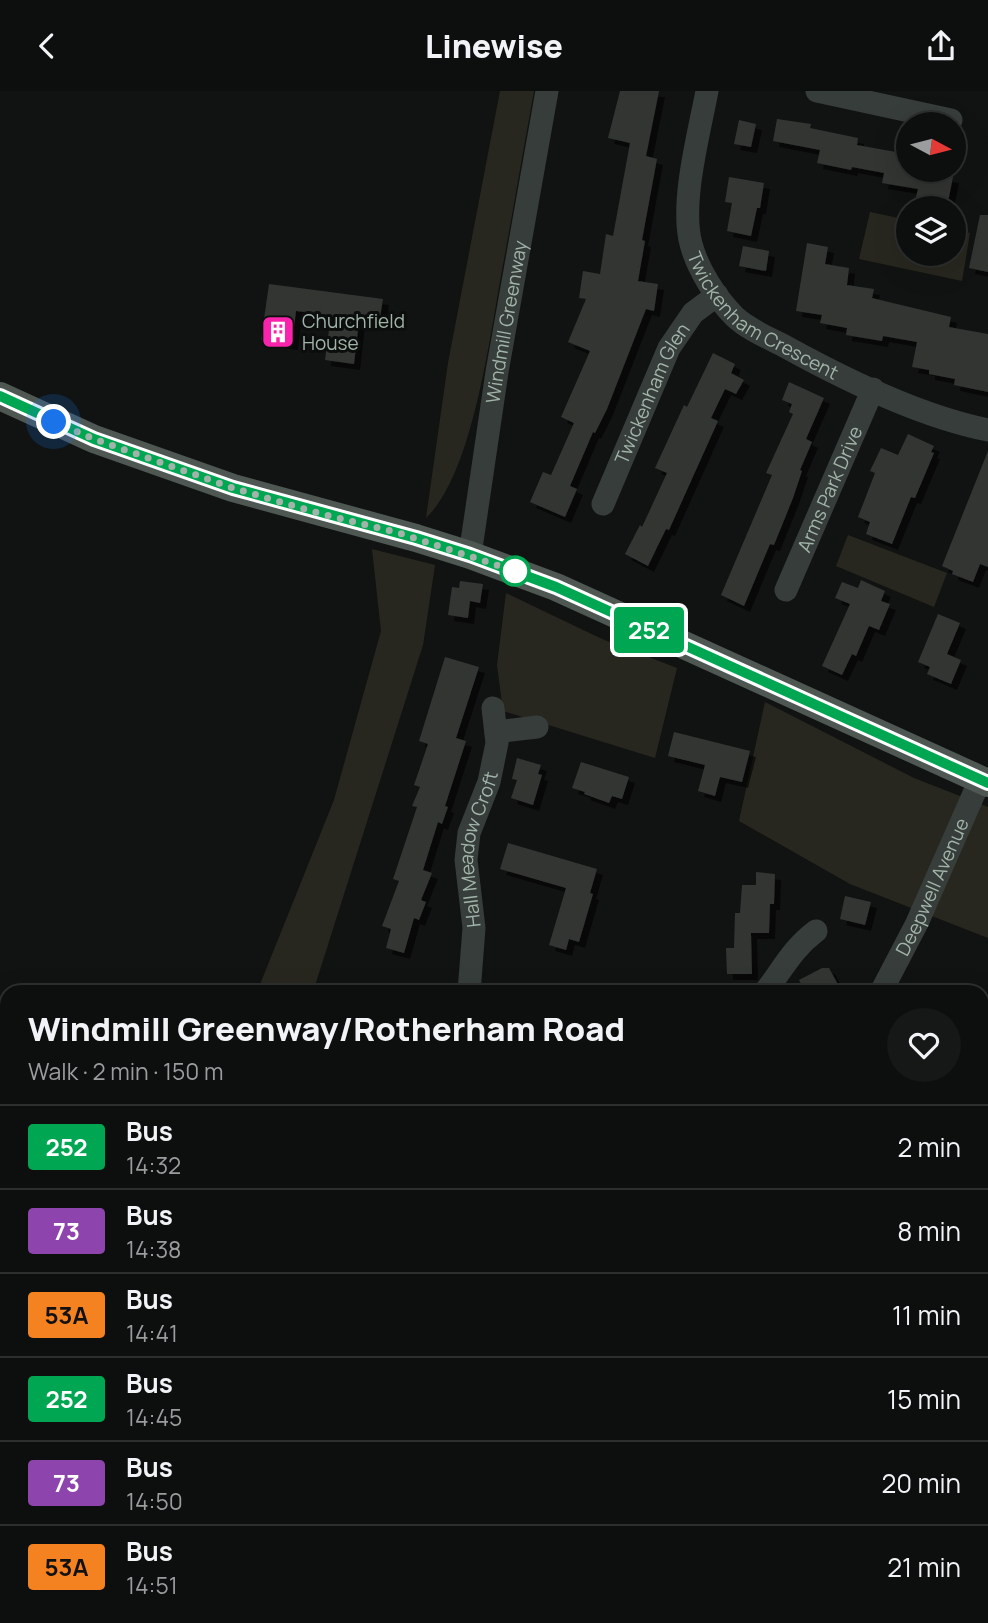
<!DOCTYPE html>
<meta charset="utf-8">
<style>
:root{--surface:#0d0e0e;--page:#161717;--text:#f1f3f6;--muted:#9a9c9e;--line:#2d2e2e}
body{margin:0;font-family:Manrope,sans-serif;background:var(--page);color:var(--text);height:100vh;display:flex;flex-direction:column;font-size:26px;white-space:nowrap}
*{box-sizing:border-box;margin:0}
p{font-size:23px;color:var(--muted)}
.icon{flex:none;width:38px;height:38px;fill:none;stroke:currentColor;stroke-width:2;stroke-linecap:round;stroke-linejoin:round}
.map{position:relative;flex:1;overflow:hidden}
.side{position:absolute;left:0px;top:894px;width:989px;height:639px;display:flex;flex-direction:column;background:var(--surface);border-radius:21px 21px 0 0;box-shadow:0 7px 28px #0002,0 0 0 2px var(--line)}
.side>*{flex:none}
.badge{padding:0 14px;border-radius:5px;font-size:24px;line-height:46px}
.needle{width:46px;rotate:97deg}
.fabs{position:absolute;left:896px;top:21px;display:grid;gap:14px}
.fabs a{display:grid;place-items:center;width:70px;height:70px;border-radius:50%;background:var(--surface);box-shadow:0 7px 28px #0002,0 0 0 2px var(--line);font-size:35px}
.you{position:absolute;width:35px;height:35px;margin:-18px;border:5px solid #fff;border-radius:50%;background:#1a73e8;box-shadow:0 0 0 10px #1a73e833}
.map>.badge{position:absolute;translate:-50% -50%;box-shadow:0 0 0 4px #fff}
.round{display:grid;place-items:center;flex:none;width:74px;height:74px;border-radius:37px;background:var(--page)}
.summary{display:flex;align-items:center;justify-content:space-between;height:119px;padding:0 28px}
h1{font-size:33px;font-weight:800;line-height:52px}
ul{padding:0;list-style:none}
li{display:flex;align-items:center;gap:21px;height:84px;padding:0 28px;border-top:2px solid var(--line)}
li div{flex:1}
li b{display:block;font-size:26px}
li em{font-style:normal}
li .badge{min-width:77px;font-weight:700;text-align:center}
header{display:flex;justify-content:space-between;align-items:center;height:91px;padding:0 28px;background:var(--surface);font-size:32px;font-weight:800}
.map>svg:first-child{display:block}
</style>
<header><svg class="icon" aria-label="back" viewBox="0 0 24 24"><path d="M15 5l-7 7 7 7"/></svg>Linewise<svg class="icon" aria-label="share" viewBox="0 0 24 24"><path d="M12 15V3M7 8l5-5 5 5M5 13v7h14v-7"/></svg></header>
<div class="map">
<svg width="988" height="1532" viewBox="0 0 988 1532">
<defs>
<filter id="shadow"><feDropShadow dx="6" dy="6" stdDeviation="0" flood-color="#0009"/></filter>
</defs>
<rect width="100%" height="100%" fill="#111312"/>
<g fill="#28271f">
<path d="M500,0h34c-11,60 -21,120 -32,179 -12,65 -29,204 -76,248l22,-155z"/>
<path d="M870,121l38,8v34h46v-24l16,3 -8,48 -103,-22z"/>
<path d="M848,444l99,38 -13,34 -98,-41z"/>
<path d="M372,458l63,16 -12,80 -110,347h-56l77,-192 47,-169z"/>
<path d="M506,502l96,46 75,29 -22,90 -152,-47 -6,-46z"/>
<path d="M765,611l149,76 74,29v131l-138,-54 -111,-63z"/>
</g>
<g fill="#313533" filter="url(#shadow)">
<path d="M620,0h39l-13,65 11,3 -15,81 3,1 -7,40 20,3 -4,27 -8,-2 -39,100 -12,24 -2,-1 -23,54 7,3 -12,28 -35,-15 13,-30 8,3 23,-52 -13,-6 29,-66 -22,-9 18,-43 -7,-1 4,-27 17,3 6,-40 7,2 17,-93 -22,-5z"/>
<path d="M777,28l34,5 -1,4 48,10 -1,7 50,9 -3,15 49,8 -5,25 -32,-5 2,-8 -36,-6 2,-10 -32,-6 -1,3 -34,-7 3,-13 -47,-9z"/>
<path d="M739,29l17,4 -5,23 -17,-3z"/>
<path d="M729,86l35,6 -4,25h-3l-6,28 -24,-5 5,-28 -7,-1z"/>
<path d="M980,124h8v57l-19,-4z"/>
<path d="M807,152l21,4 -3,17 24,4 -2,17 27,4 -2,9 79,19 -2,10 39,7v58l-34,-7 1,-6 -26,-5v-4l-17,-3 5,-25 -34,-6 -1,5 -36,-6 1,-7 -27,-5 2,-8 -26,-4z"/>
<path d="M743,155l26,5 -3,20 -27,-5z"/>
<path d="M269,193l114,15 -4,25 -20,-3 -5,43 -29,-4 6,-45 -35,-4 -4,33 -31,-4z"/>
<path d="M713,262l22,11 -4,9 13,7 -8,14 -11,-5 -14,29 7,3 -49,109 -3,-1 -18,37 -23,-12 15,-29 2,2 25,-54 -12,-5 29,-63 3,2z"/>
<path d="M789,291l35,16 -18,41 6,3 -12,28 2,1 -9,27 -19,47 -4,-1 -26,62 -23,-11 51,-120 -6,-2 27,-59 -4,-2 3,-8 -10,-4z"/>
<path d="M908,343l26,12 -3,6 3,1 -19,45 -4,-1 -19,47 -26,-10 4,-12 -12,-5 17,-44 -5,-2 11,-23 17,7z"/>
<path d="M988,360v116l-8,-3 -7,18 -21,-8 1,-3 -11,-5z"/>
<path d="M861,489l24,11 -4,10 9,3 -11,26 -10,-4 -13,30 -4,-2 -10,21 -20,-9 28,-62 -15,-6 7,-16 16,6z"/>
<path d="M460,490l23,3 -3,19 -10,-2 -2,17 -20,-3 4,-28 7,1z"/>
<path d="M938,523l22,9 -13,31 14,6 -10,24 -24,-10 3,-7 -12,-5z"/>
<path d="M445,566l34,10 -23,71 10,3 -21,65 3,1 -6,17 -4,-2 -15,48 9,3 -11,27 5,2 -7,18 -5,-2 -10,35 -18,-5 5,-19 -9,-3 17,-45 -6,-2 24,-72 -5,-1 8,-19 -6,-2 14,-41 -9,-3z"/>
<path d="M674,641l76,19 -8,31 -22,-5 -5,19 -17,-5 7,-26 -37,-9z"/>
<path d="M517,667l24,7 -3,9 4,1 -9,30 -22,-7 6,-18 -5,-1z"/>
<path d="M581,671l48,15 -7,22 -10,-3 -3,7 -25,-9 1,-2 -13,-4z"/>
<path d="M508,752l89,26 -7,24 3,1 -14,48 -10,-3 -3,11 -17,-5 17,-57 -66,-19z"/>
<path d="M756,781l19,2 -1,30h-4l-1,29h-18l1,41h-25l-1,-26h8l1,-35h5l2,-28h14z"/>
<path d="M845,805l26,6 -6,23 -25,-6z"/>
<path d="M822,877h7l13,24h-37l-6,-12z"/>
</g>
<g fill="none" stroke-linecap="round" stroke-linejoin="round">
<g stroke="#363d3a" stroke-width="23">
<path id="s1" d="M707,0c-8,43 -27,112 -16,153 7,26 25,54 44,73 14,13 34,21 51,30 58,32 137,70 202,83"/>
<path d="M817,0l134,29"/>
<path id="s2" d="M603,413l66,-156 24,-35 24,-18"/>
<path id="s3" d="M470,464l27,-183 50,-281"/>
<path id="s4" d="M786,499l87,-201"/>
<path d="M496,641l41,-5"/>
<path id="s5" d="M469,901l5,-64 -8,-68 3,-27 20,-51 8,-39 -4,-35"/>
<path d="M765,901c18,-23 27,-43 51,-61"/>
<path id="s6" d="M881,901l36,-69 63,-143"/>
<path d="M982,1000l6,4"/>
<path d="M982,1079l6,-16"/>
<path d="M982,1272l6,3"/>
<path d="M982,1493l6,-1"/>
<path d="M254,1526l1,6"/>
<path d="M576,1532l4,-6"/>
<path d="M734,1532l1,-6"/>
</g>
<path stroke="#4e5752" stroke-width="28" d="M0,305l94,43 139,49 183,50 54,17 86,32 432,196"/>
</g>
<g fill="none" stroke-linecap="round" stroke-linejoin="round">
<defs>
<path id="line" d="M0,305l94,43 139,49 183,50 54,17 86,32 432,196"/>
</defs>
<use href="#line" stroke="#fff" stroke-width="16"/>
<use href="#line" stroke="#00a651" stroke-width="10"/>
<path stroke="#a2b4a9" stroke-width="7" stroke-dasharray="0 12.6" d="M54,331l40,17 139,49 85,25 81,20 116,38"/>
</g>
<defs>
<symbol id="building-square" viewBox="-11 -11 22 22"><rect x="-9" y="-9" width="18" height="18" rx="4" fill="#f824ab" stroke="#0c0e0d"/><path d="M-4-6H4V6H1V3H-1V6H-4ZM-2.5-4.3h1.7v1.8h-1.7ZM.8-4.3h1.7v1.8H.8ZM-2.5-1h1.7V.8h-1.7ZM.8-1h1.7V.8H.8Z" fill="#fff"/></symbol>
</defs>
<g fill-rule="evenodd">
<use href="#building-square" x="259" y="222" width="38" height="38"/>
</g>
<circle fill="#fff" stroke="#00a651" stroke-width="3.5" cx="515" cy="480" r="14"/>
<g text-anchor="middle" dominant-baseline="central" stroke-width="6" stroke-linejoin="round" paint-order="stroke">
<g font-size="19" fill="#a2b4a9" stroke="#0c0e0d">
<text stroke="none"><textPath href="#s1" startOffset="261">Twickenham Crescent</textPath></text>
<text stroke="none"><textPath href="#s3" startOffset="236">Windmill Greenway</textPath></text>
<text stroke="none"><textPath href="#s2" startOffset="121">Twickenham Glen</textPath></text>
<text stroke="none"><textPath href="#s4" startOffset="110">Arms Park Drive</textPath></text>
<text stroke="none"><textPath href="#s5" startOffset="145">Hall Meadow Croft</textPath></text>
<text stroke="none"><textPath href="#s6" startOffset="117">Deepwell Avenue</textPath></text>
</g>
<g font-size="19" fill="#a2b4a9" stroke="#0c0e0d" text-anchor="start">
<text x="302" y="230">Churchfield<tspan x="302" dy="22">House</tspan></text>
</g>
</g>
</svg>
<div class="fabs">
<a><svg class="needle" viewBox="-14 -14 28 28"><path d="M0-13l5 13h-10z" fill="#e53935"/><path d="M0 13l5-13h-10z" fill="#9a9c9e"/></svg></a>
<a><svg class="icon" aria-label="layers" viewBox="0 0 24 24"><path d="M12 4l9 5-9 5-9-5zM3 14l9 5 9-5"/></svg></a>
</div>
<div class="you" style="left:54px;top:331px"></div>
<b class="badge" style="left:649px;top:539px;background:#00a651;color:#fff">252</b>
<section class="side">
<div class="summary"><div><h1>Windmill Greenway/Rotherham Road</h1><p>Walk · 2 min · 150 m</p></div><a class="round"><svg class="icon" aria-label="heart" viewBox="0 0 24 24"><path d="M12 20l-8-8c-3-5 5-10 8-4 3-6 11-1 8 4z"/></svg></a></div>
<ul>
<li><span class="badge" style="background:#00a651;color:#fff">252</span><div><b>Bus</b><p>14:32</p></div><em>2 min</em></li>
<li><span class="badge" style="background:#8e44ad;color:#fff">73</span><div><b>Bus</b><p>14:38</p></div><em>8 min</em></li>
<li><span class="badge" style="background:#f58220;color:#111">53A</span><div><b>Bus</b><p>14:41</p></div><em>11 min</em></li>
<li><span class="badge" style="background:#00a651;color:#fff">252</span><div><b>Bus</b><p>14:45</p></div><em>15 min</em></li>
<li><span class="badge" style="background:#8e44ad;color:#fff">73</span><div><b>Bus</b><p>14:50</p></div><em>20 min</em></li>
<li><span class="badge" style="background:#f58220;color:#111">53A</span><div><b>Bus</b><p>14:51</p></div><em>21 min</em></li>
</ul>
</section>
</div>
